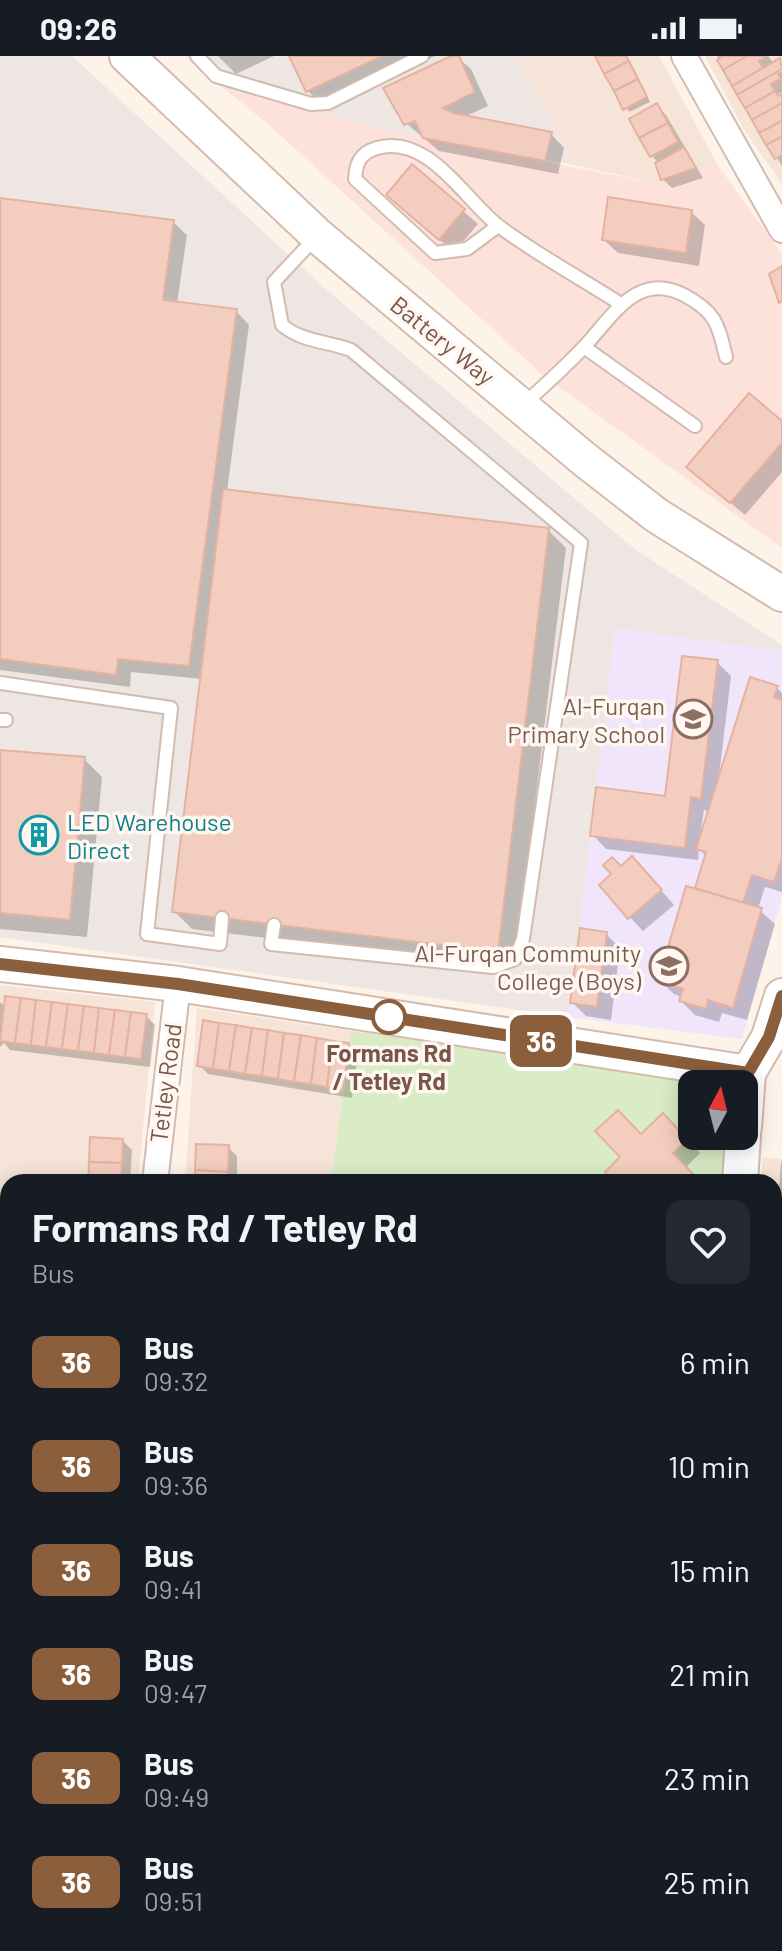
<!DOCTYPE html>
<style>
:root{--surface:#171b24;--page:#242831;--text:#f1f3f6;--muted:#9ea1a6}
body{margin:0;font-family:Barlow,sans-serif;background:var(--page);color:var(--text);height:100vh;display:flex;flex-direction:column;font-size:30px;white-space:nowrap}
*{box-sizing:border-box;margin:0}
p{font-size:26px;color:var(--muted)}
.icon{flex:none;width:44px;height:44px;fill:none;stroke:currentColor;stroke-width:2;stroke-linecap:round;stroke-linejoin:round}
.map{position:relative;flex:1;overflow:hidden}
.panel{position:absolute;left:0px;top:1118px;width:782px;height:778px;display:flex;flex-direction:column;background:var(--surface);border-radius:24px 24px 0 0;box-shadow:0 4px 20px #0003}
.panel>*{flex:none}
.badge{padding:0 16px;border-radius:12px;font-size:28px;line-height:52px}
.needle{width:52px;rotate:7deg}
.buttons{position:absolute;left:678px;top:1014px;display:grid;gap:16px}
.buttons a{display:grid;place-items:center;width:80px;height:80px;border-radius:16px;background:var(--surface);box-shadow:0 4px 20px #0003;font-size:40px}
.map>.badge{position:absolute;translate:-50% -50%;box-shadow:0 0 0 4px #fff}
.round{display:grid;place-items:center;flex:none;width:84px;height:84px;border-radius:16px;background:var(--page)}
.headline{display:flex;align-items:center;justify-content:space-between;height:136px;padding:0 32px}
h1{font-size:38px;font-weight:700;line-height:60px}
ul{padding:0;list-style:none}
li{display:flex;align-items:center;gap:24px;height:104px;padding:0 32px}
li div{flex:1}
li b{display:block;font-size:30px}
li em{font-style:normal}
li .badge{min-width:88px;font-weight:700;text-align:center}
.status{display:flex;justify-content:space-between;align-items:center;height:56px;padding:0 40px;background:var(--surface);direction:ltr}
.status svg{height:22px;fill:currentColor}
.map>svg:first-child{display:block}
</style>
<div class="status"><b>09:26</b><svg viewBox="0 0 49 12"><path d="M0 12V9h3v3zM5 12V6h3v6zM10 12V3h3v9zM15 12V0h3v12zM26 1h20v11H26zM47 4h2v5h-2z"/></svg></div>
<div class="map">
<svg width="782" height="1895" viewBox="0 0 782 1895">
<rect width="100%" height="100%" fill="#fdf3e9"/>
<g fill="#f5e4d7">
<path d="M514,0h145l58,108 -58,20 -89,-20 -6,-21z"/>
<path d="M705,0h77v128l-39,-56z"/>
<path d="M0,929l155,17 -17,180h-130v762h115l-1,7h-122z"/>
<path d="M197,952l154,23 -20,151h-146z"/>
<path d="M763,1101l19,2v559l-8,-2v-534h-13z"/>
<path d="M774,1716l8,2v177h-109l2,-7h99z"/>
<path d="M171,1888h135l-1,7h-134z"/>
</g>
<path fill="#fde2dc" d="M190,5l149,57 84,20 236,46 58,-20 65,90v294l-238,-172 -275,-251z"/>
<g fill="#eee6e2">
<path d="M0,0h72l257,236 307,258 146,95v6l-167,-22 -46,388 -569,-80z"/>
<path d="M186,0h328l50,87 6,21 -147,-26 -84,-20 -149,-57z"/>
</g>
<path fill="#f0e5fa" d="M615,572l167,23v246l-40,142 -173,-22z"/>
<g fill="#daecc6">
<path d="M351,975l377,52 -36,1v52h32l-3,46h-390z"/>
<path d="M306,1888h330l-2,7h-329z"/>
</g>
<g fill="#0003" fill-rule="evenodd">
<path d="M218,0h56l-38,18z"/>
<path d="M291,0h144l-109,53 -18,-18z"/>
<path d="M456,0l15,13 17,37 -24,11 87,17 13,14 -6,26 -119,-23 -33,-28z"/>
<path d="M598,0h29l23,46 -21,10z"/>
<path d="M717,0h51l6,8 5,-3 3,3 -8,7 3,3 5,-3v21l-7,4 7,1v69z"/>
<path d="M657,50l9,9 37,63 -31,10 -9,-9 -4,-16 -7,-7z"/>
<path d="M413,111l65,57 -24,28 -52,-43z"/>
<path d="M0,144l173,22 14,13 -10,68 59,8 13,14 -22,166 321,39 18,18 -51,420 -323,-39 -18,-18 28,-232 -71,-7 -1,15 -130,-17z"/>
<path d="M691,156l14,13 -6,41 -81,-13 -14,-13z"/>
<path d="M782,368v48l-37,43 -42,-35z"/>
<path d="M717,606l14,14 -12,100 58,-88 5,5v199l-17,-5 -7,22 17,15 -28,96 -25,-7 -3,9 -24,-7 -14,-14 1,-4 -8,-3 -14,-13 47,-124 -8,-8 -1,11 -92,-11 -13,-14 73,-37zM704,754l6,1 -6,19h-3z"/>
<path d="M0,695l84,8 18,18 -15,160 -87,-8z"/>
<path d="M621,813l25,4 28,32 -31,26 -13,-14z"/>
<path d="M606,878l14,14 -9,72 -25,-4 -14,-14z"/>
<path d="M0,946l5,5 141,9 9,9 -5,42 -140,-17 -6,-7 -4,4z"/>
<path d="M349,989l9,9 -6,44 -144,-24 -9,-9z"/>
<path d="M663,1060l37,37 -15,15 14,14h-82l6,-25z"/>
<path d="M123,1085l9,9 -2,32h-40z"/>
<path d="M228,1091l9,9v26h-40z"/>
<path d="M781,1107h1v95l-8,-8z"/>
<path d="M777,1227l5,1 -2,428 -6,-1z"/>
<rect x="74" y="1888" width="39" height="7"/>
<rect x="184" y="1888" width="41" height="7"/>
<path d="M703,1888h39l-2,7h-38z"/>
</g>
<g fill="#f3cec0" stroke="#e6b2a0" stroke-width="2">
<path d="M289,0h93l-76,36z"/>
<path d="M451,0h8l16,36 -32,16 10,5 99,19 -7,29 -122,-23 -8,-17 -11,4 -21,-37z"/>
<path d="M595,0h31l3,5 -25,13z"/>
<path d="M724,0h23l-24,14 -6,-10z"/>
<path d="M747,0h20l-8,5 4,7 -31,18 -9,-16z"/>
<path d="M780,2l2,11 -45,26 -5,-9z"/>
<path d="M629,5l9,18 -24,12 -10,-17z"/>
<path d="M777,16l4,7 -10,5 4,7 -30,17 -8,-13z"/>
<path d="M638,23l9,18 -24,13 -9,-19z"/>
<path d="M775,35l3,5 4,-2v9l-30,17 -7,-12z"/>
<path d="M657,47l11,20 -29,15 -10,-19z"/>
<path d="M782,47v18l-23,12 -7,-13z"/>
<path d="M782,65v16l-16,8 -7,-12z"/>
<path d="M668,67l10,19 -28,15 -11,-19z"/>
<path d="M782,81v18l-7,4 -9,-14z"/>
<path d="M684,91l12,21 -35,12 -6,-17z"/>
<path d="M412,108l53,45 -26,31 -53,-45z"/>
<path d="M608,141l84,13 -6,43 -84,-13z"/>
<path d="M0,142l174,22 -11,80 74,9 -48,357 -71,-7 -2,16 -116,-16z"/>
<path d="M782,210v35l-3,2 -10,-29z"/>
<path d="M749,337l33,28v22l-52,60 -44,-36z"/>
<path d="M223,433l326,39 -51,424 -326,-40z"/>
<path d="M682,600l36,4 -17,139 -10,-2 -6,51 -95,-12 6,-49 69,9z"/>
<path d="M750,621l28,9 -4,11 8,3v158l-8,24 -22,-7 -9,28 -48,-15 11,-36 -10,-3z"/>
<path d="M0,694l85,7 -15,163 -70,-7z"/>
<path d="M632,800l30,34 -34,29 -29,-34 12,-11 -8,-9 9,-8 9,9z"/>
<path d="M686,830l76,22 -29,100 -25,-8 -2,9 -27,-8 4,-12 -25,-8z"/>
<path d="M580,872l27,4 -10,75 -27,-4z"/>
<path d="M5,940l16,2 -6,45 -15,-2z"/>
<path d="M21,942l15,2 -5,45 -16,-2z"/>
<path d="M36,944l16,2 -6,45 -15,-2z"/>
<path d="M52,946l16,2 -6,45 -16,-2z"/>
<path d="M68,948l16,2 -6,45 -16,-2z"/>
<path d="M84,950l15,2 -5,45 -16,-2z"/>
<path d="M99,952l16,2 -6,45 -15,-2z"/>
<path d="M115,954l16,2 -6,45 -16,-2z"/>
<path d="M131,956l16,2 -6,45 -16,-2z"/>
<path d="M203,964l16,3 -6,46 -16,-3z"/>
<path d="M219,967l17,2 -7,46 -16,-2z"/>
<path d="M236,969l16,3 -7,46 -16,-3z"/>
<path d="M252,972l16,2 -6,46 -17,-2z"/>
<path d="M268,974l16,3 -6,46 -16,-3z"/>
<path d="M284,977l17,2 -7,47 -16,-3z"/>
<path d="M301,979l16,3 -6,46 -17,-2z"/>
<path d="M317,982l16,3 -6,46 -16,-3z"/>
<path d="M333,985l16,2 -6,47 -16,-3z"/>
<path d="M618,1054l23,24 22,-21 24,26 -14,14 20,21 -8,8h-71l-9,-10 15,-15 -25,-26z"/>
<path d="M90,1081l33,2 -1,24 -33,-1z"/>
<path d="M196,1088l33,1 -1,27 -33,-2z"/>
<path d="M89,1106l33,1 -1,19h-33z"/>
<path d="M195,1114l33,2v10h-33z"/>
<rect x="72" y="1888" width="32" height="7"/>
<rect x="182" y="1888" width="34" height="6"/>
<path d="M701,1888h30l-1,7h-30z"/>
</g>
<g fill="none" stroke-linecap="round" stroke-linejoin="round">
<defs>
<g id="lane">
<path d="M197,0l19,20 95,28 17,-1 94,-47"/>
<path d="M498,170l-31,23 -32,4 -80,-74c1,-16 5,-26 22,-31 52,-15 88,53 123,79 38,28 80,51 119,76"/>
<path d="M584,291l111,79"/>
<path d="M524,348c20,-18 40,-36 58,-55 29,-30 54,-79 102,-54 32,17 34,29 42,62"/>
<path d="M0,627l171,25 -24,226 73,10 2,-26"/>
<path d="M0,664h6"/>
<path d="M274,869l-3,19 222,23 22,-8 8,-20 58,-396 -230,-193c-24,-9 -49,-8 -69,-25l-8,-43 41,-44"/>
</g>
<g id="street">
<path d="M684,0l98,174"/>
<path d="M155,1126l23,-198"/>
<path d="M774,1692l8,1"/>
<path d="M143,1895v-7"/>
</g>
<g id="secondary">
<path d="M127,0l191,180 266,223 72,56 126,79"/>
<path d="M0,908l178,20 570,89"/>
<path d="M744,1071l4,-54 21,-36 13,-41"/>
<path d="M740,1126l3,-46"/>
<path d="M657,1895l1,-7"/>
</g>
</defs>
<use href="#lane" stroke="#d2bbb0" stroke-width="16"/>
<use href="#street" stroke="#d2bbb0" stroke-width="28"/>
<use href="#secondary" stroke="#d5bbad" stroke-width="38"/>
<use href="#lane" stroke="#fff" stroke-width="12"/>
<use href="#street" stroke="#fff" stroke-width="24"/>
<use href="#secondary" stroke="#fff" stroke-width="34"/>
</g>
<g fill="none" stroke-linecap="round" stroke-linejoin="round">
<defs>
<path id="line" d="M0,908l178,20 570,89 21,-36 13,-41"/>
</defs>
<use href="#line" stroke="#fff" stroke-width="18"/>
<use href="#line" stroke="#8b5e3c" stroke-width="12"/>
</g>
<defs>
<symbol id="school-ring" viewBox="-11 -11 22 22"><circle r="9.5" fill="#fff7f0" stroke="#8d6e63" stroke-width="1.5"/><path d="M0-5L7-2L0 1L-7-2ZM-4 1L0 2.5L4 1V4Q0 6-4 4Z" fill="#8d6e63"/></symbol>
<symbol id="building-ring" viewBox="-11 -11 22 22"><circle r="9.5" fill="#fff7f0" stroke="#0f9aa8" stroke-width="1.5"/><path d="M-4-6H4V6H1V3H-1V6H-4ZM-2.5-4.3h1.7v1.8h-1.7ZM.8-4.3h1.7v1.8H.8ZM-2.5-1h1.7V.8h-1.7ZM.8-1h1.7V.8H.8Z" fill="#0f9aa8"/></symbol>
</defs>
<g fill-rule="evenodd">
<use href="#school-ring" x="671" y="641" width="44" height="44"/>
<use href="#building-ring" x="17" y="757" width="44" height="44"/>
<use href="#school-ring" x="647" y="888" width="44" height="44"/>
</g>
<circle fill="#fff" stroke="#8b5e3c" stroke-width="4" cx="389" cy="961" r="16"/>
<g text-anchor="middle" dominant-baseline="central" stroke-width="7" stroke-linejoin="round" paint-order="stroke">
<g font-size="24" fill="#78564b" stroke="#fff7f0">
<text transform="translate(443 284) rotate(39)">Battery Way</text>
<text transform="translate(165 1027) rotate(-83)">Tetley Road</text>
</g>
<g font-size="24" fill="#785e54" stroke="#fff7f0" text-anchor="end">
<text x="665" y="649">Al-Furqan<tspan x="665" dy="28">Primary School</tspan></text>
<text x="641" y="896">Al-Furqan Community<tspan x="641" dy="28">College (Boys)</tspan></text>
</g>
<g font-size="24" fill="#0d838f" stroke="#fff7f0" text-anchor="start">
<text x="67" y="765">LED Warehouse<tspan x="67" dy="28">Direct</tspan></text>
</g>
<g font-size="24" font-weight="bold" fill="#78564b" stroke="#fff7f0">
<text x="389" y="996">Formans Rd<tspan x="389" dy="28">/ Tetley Rd</tspan></text>
</g>
</g>
</svg>
<div class="buttons">
<a><svg class="needle" viewBox="-14 -14 28 28"><path d="M0-13l5 13h-10z" fill="#e53935"/><path d="M0 13l5-13h-10z" fill="#9ea1a6"/></svg></a>
</div>
<b class="badge" style="left:541px;top:985px;background:#8b5e3c;color:#fff">36</b>
<section class="panel">
<div class="headline"><div><h1>Formans Rd / Tetley Rd</h1><p>Bus</p></div><a class="round"><svg class="icon" aria-label="heart" viewBox="0 0 24 24"><path d="M12 20l-8-8c-3-5 5-10 8-4 3-6 11-1 8 4z"/></svg></a></div>
<ul>
<li><span class="badge" style="background:#8b5e3c;color:#fff">36</span><div><b>Bus</b><p>09:32</p></div><em>6 min</em></li>
<li><span class="badge" style="background:#8b5e3c;color:#fff">36</span><div><b>Bus</b><p>09:36</p></div><em>10 min</em></li>
<li><span class="badge" style="background:#8b5e3c;color:#fff">36</span><div><b>Bus</b><p>09:41</p></div><em>15 min</em></li>
<li><span class="badge" style="background:#8b5e3c;color:#fff">36</span><div><b>Bus</b><p>09:47</p></div><em>21 min</em></li>
<li><span class="badge" style="background:#8b5e3c;color:#fff">36</span><div><b>Bus</b><p>09:49</p></div><em>23 min</em></li>
<li><span class="badge" style="background:#8b5e3c;color:#fff">36</span><div><b>Bus</b><p>09:51</p></div><em>25 min</em></li>
</ul>
</section>
</div>
